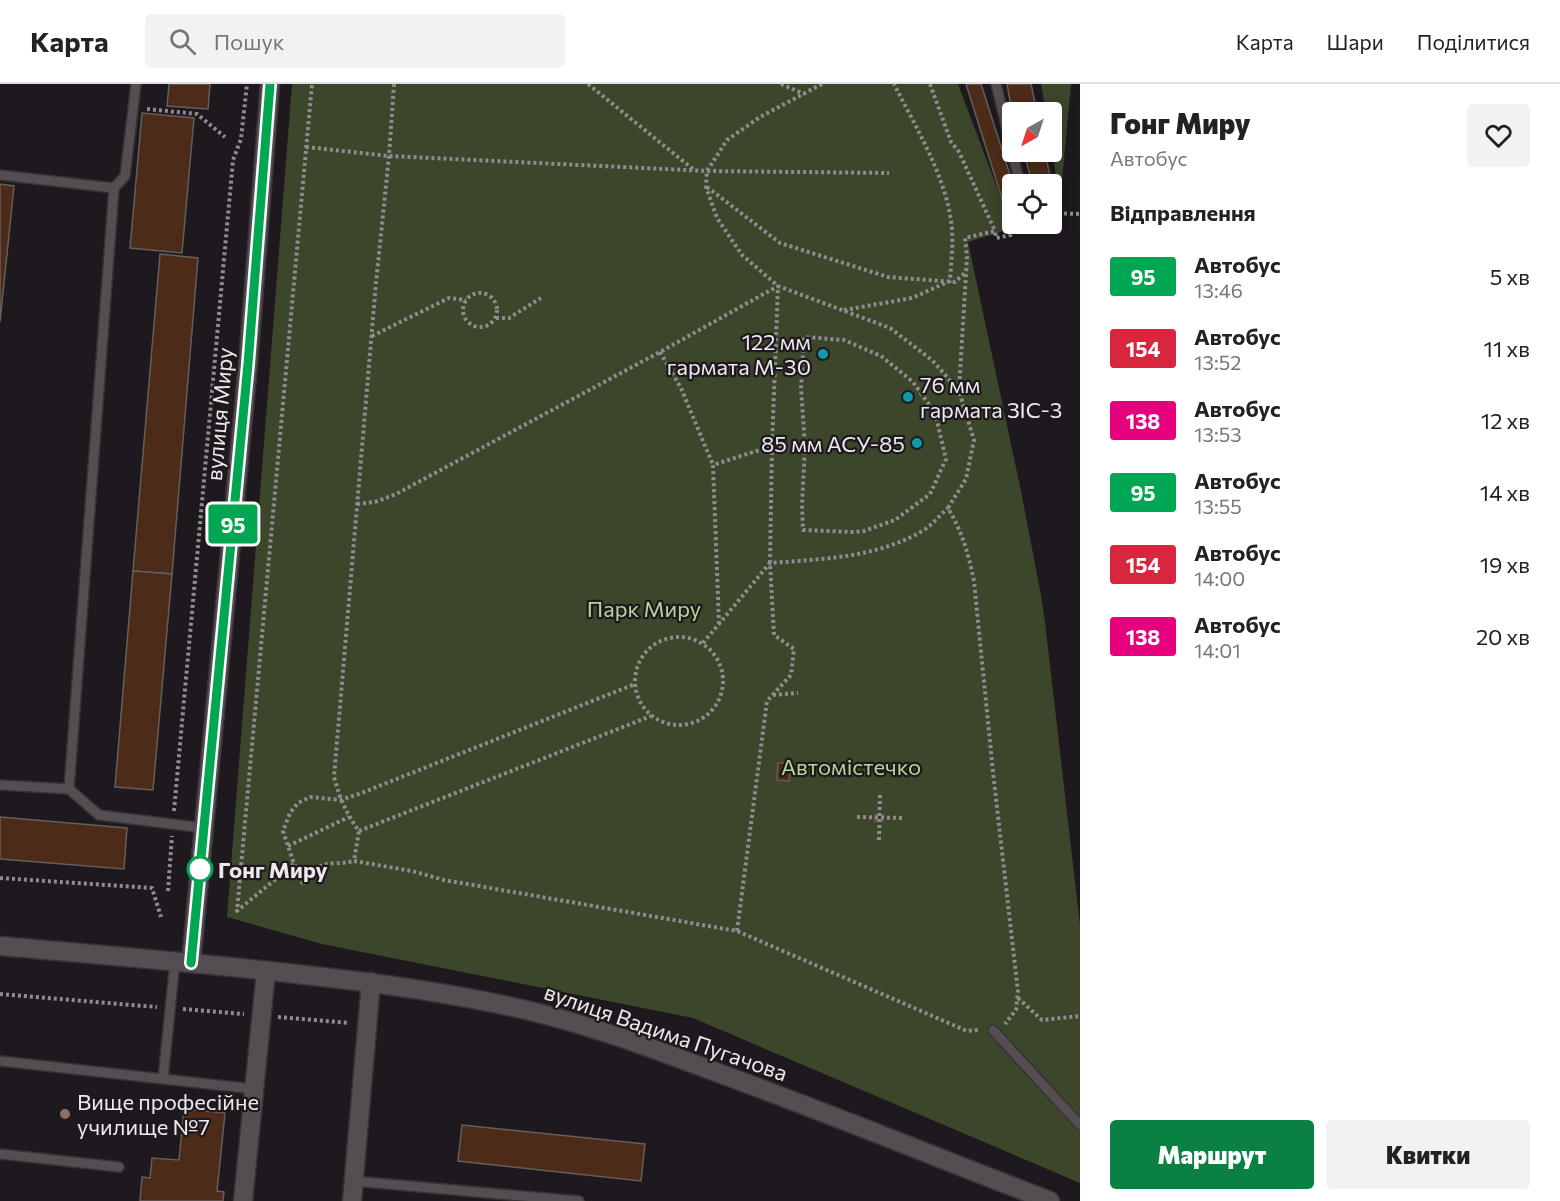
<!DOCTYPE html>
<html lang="uk">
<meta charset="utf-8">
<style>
:root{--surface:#fff;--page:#f2f2f2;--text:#222;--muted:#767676;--line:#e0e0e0;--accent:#0b8043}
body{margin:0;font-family:Commissioner,sans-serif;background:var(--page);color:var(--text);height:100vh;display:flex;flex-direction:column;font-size:22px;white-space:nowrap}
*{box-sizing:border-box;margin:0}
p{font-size:20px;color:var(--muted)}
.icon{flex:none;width:33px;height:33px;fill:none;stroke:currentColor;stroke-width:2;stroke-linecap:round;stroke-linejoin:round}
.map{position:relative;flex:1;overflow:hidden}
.details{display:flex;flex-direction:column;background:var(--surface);width:480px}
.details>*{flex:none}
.badge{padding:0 12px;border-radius:4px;font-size:21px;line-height:39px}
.needle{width:39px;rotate:219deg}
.tools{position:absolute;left:1002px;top:18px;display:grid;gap:12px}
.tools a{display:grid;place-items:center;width:60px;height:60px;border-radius:6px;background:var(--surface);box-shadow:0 3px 15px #0003;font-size:30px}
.map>.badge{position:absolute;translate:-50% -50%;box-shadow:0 0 0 3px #fff}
h2{padding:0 30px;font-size:22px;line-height:54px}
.round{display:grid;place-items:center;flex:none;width:63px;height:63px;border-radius:6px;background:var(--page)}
.overview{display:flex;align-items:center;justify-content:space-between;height:102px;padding:0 30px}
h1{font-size:28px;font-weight:800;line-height:45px}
.cta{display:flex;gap:12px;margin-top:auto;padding:12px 30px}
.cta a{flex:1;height:69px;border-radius:6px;background:var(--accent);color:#fff;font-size:24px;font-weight:800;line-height:69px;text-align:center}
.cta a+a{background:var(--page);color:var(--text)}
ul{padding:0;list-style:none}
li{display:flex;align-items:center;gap:18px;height:72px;padding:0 30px}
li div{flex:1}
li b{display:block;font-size:22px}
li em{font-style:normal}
li .badge{min-width:66px;font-weight:700;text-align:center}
header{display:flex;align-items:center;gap:36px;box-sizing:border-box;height:84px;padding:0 30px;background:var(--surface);border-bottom:2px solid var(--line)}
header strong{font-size:28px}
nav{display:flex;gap:33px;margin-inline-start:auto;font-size:21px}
.search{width:420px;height:54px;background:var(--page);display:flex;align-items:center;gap:15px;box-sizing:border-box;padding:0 21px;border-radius:6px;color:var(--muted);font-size:22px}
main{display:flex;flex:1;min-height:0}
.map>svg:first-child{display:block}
</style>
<header>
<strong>Карта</strong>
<div class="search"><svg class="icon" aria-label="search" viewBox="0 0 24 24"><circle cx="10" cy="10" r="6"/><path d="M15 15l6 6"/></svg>Пошук</div>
<nav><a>Карта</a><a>Шари</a><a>Поділитися</a></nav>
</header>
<main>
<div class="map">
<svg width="1080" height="1117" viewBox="0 0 1080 1117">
<rect width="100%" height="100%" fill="#1e191e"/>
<g fill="#3b462b">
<path d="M292,0h666l49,130 -2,1 -1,16 -36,11 53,249 20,104 4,27 35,303v258l-387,-165 -371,-74 -95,-27z"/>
<path d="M1041,0h30l-11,118 -8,-52v-38h-6z"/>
</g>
<g fill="#4c2c18" stroke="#655e5a" stroke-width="1.5">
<path d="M169,0h41l-2,25 -41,-3z"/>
<path d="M966,0h15l32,100 -1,18 -8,3z"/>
<path d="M1007,0h24l6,28 -25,1z"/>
<path d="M142,29l52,5 -12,135 -52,-5z"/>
<path d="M1023,68h22l9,43h-2v-11h-19z"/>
<path d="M0,100l14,2 -14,136z"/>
<path d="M160,170l38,4 -26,316 -39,-3z"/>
<path d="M133,487l39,3 -19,216 -38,-3z"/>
<path d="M778,679h13l-2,18 -12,-1z"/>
<path d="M875,731h9l-1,6h-8z"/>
<path d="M0,733l127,11 -3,41 -124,-10z"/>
<path d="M184,1025l41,4 -8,78 7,1 -1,9h-83l2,-24 8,1 2,-20 27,2z"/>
<path d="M462,1041l183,19 -4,37 -183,-20z"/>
</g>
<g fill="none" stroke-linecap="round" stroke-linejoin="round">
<defs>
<g id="lane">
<path d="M136,0l-11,92 -11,12 -45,601 30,26 105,13"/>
<path d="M996,0l24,100"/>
<path d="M0,91l114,13"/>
<path d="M0,701l69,4"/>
<path d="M993,946l87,95"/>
<path d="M0,977l254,28"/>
<path d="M163,995l12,-118"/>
<path d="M0,1070l119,13"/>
<path d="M353,1097l226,20"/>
</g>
<g id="street">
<path d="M191,879l57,-599 22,-280"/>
<path d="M243,1117l23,-230"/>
<path d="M352,1117l19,-219"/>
</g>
<path id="secondary" d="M0,862c102,9 203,17 305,29 74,8 148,18 221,35 64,15 126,38 187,61 113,41 225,87 337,130"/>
</defs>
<use href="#lane" stroke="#363336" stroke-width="12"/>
<use href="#street" stroke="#363336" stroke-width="21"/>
<use href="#secondary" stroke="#363336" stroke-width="21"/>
<g stroke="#8f8b8f" stroke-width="4" stroke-dasharray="3 3" stroke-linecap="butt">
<path d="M394,0l-5,72 -13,127 -42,494c6,22 12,36 25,54l-5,30 58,10 32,9 293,51 230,100 11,-1"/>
<path d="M588,0l106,86"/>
<path d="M781,0l23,10"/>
<path d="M822,0l-62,33 -33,23 -20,31 -1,16 11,31 25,37 36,31 112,42 42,32 27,31 15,49 -8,39 -18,29c15,26 20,44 26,73l19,191 25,220 -2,18 -11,14"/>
<path d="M930,0l21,58 8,10 36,79"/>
<path d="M147,25l50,5 28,23"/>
<path d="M306,63l83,9 318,15 182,2"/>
<path d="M707,103l73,56 108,34 67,5 11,-10"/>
<path d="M1052,129l28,1"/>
<circle cx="480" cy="226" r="17"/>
<path d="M844,226l68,-12 38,-17c1,-20 4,-40 1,-60 -6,-46 -36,-95 -57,-137"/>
<path d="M496,234h13l32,-20"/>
<path d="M372,252l77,-38 17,2"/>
<path d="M660,268l21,36 32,77"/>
<path d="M959,307l8,-134 -2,-19 30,-7 1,7 15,-3 4,-6 2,-5"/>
<path d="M357,420l18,-2 21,-8 264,-142 118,-66"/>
<path d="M719,540l-6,-159 59,-19 14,2 19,-2 -4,-58 3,-51 40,3 37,16 32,26 22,31 11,46 -16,35 -35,26 -31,11 -11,1 -50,-2 -1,-25 3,-59"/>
<circle cx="679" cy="597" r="44"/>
<path d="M703,559l67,-80c53,-4 107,-5 154,-33 9,-6 16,-15 24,-22"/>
<path d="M773,611l25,-2"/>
<path d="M174,727l59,-651 8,-21 6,-55"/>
<path d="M857,733l45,1"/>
<path d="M359,747l292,-115"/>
<path d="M879,756l1,-45"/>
<path d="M288,762l61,-29"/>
<path d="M294,780l-57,47 75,-827"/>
<path d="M0,794l152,10 9,29"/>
<path d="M303,800l-9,-20 -11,-33 7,-18 8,-10 12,-6 30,3 19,-6 276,-110"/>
<path d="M303,800c19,-28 24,-17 51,-23"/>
<path d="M168,807l4,-55"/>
<path d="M737,847l30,-230 24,-26 3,-26 -20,-14 -4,-72 2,-117 6,-160"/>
<path d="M0,910l157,13"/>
<path d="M1018,914l24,22 38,-4"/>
<path d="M183,925l61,5"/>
<path d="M278,933l71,6"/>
</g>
<use href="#lane" stroke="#544e53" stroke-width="9"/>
<use href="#street" stroke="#544e53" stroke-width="18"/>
<use href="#secondary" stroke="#544e53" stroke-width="18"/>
</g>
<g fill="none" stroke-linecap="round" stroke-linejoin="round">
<defs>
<path id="line" d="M191,879l57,-599 22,-280"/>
</defs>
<use href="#line" stroke="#fff" stroke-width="14"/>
<use href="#line" stroke="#00a651" stroke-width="9"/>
</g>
<g fill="#0f9aa8" stroke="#1e191e" stroke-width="2">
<circle cx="823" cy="270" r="6"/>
<circle cx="908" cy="313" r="6"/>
<circle cx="917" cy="359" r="6"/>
</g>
<circle fill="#fff" stroke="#00a651" stroke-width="3" cx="200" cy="785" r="12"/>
<circle fill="#8d6e63" stroke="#1e191e" stroke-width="2" cx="65" cy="1030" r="6"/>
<g text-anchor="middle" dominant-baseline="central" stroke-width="4.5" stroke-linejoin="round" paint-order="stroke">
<g font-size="22" fill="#ede9ed" stroke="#1e191e" text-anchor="end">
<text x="811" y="257">122 мм<tspan x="811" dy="25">гармата М-30</tspan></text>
<text x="920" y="300" text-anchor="start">76 мм<tspan x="920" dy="25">гармата ЗІС-3</tspan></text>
<text x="905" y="359">85 мм АСУ-85</text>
<text x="77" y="1017" text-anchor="start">Вище професійне<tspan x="77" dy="25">училище №7</tspan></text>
</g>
<g font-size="22" fill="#ede9ed" stroke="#1e191e">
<text transform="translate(219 330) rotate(-85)">вулиця Миру</text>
<text transform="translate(666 948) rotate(19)">вулиця Вадима Пугачова</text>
</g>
<g font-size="22" fill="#bbd597" stroke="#1e191e">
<text x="644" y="524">Парк Миру</text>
<text x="851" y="682">Автомістечко</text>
</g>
<g font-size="22" font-weight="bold" fill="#ede9ed" stroke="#1e191e" text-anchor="start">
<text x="218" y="785">Гонг Миру</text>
</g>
</g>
</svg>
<div class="tools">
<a><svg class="needle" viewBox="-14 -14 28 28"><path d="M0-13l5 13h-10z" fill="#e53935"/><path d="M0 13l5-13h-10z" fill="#767676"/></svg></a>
<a><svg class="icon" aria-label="locate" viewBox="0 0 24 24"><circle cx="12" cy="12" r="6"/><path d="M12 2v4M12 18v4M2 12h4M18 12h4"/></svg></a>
</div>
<b class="badge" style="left:233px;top:440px;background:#00a651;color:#fff">95</b>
</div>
<section class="details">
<div class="overview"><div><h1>Гонг Миру</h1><p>Автобус</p></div><a class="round"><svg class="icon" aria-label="heart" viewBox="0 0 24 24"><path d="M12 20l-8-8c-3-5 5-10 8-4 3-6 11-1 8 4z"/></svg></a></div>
<h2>Відправлення</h2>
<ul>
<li><span class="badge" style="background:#00a651;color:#fff">95</span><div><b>Автобус</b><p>13:46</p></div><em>5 хв</em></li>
<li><span class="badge" style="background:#d7263d;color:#fff">154</span><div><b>Автобус</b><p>13:52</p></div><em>11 хв</em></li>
<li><span class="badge" style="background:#e6007e;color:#fff">138</span><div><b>Автобус</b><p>13:53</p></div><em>12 хв</em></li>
<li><span class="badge" style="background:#00a651;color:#fff">95</span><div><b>Автобус</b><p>13:55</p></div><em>14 хв</em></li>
<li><span class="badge" style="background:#d7263d;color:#fff">154</span><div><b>Автобус</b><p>14:00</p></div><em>19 хв</em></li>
<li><span class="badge" style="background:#e6007e;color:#fff">138</span><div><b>Автобус</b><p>14:01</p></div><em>20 хв</em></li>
</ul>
<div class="cta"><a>Маршрут</a><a>Квитки</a></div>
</section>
</main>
